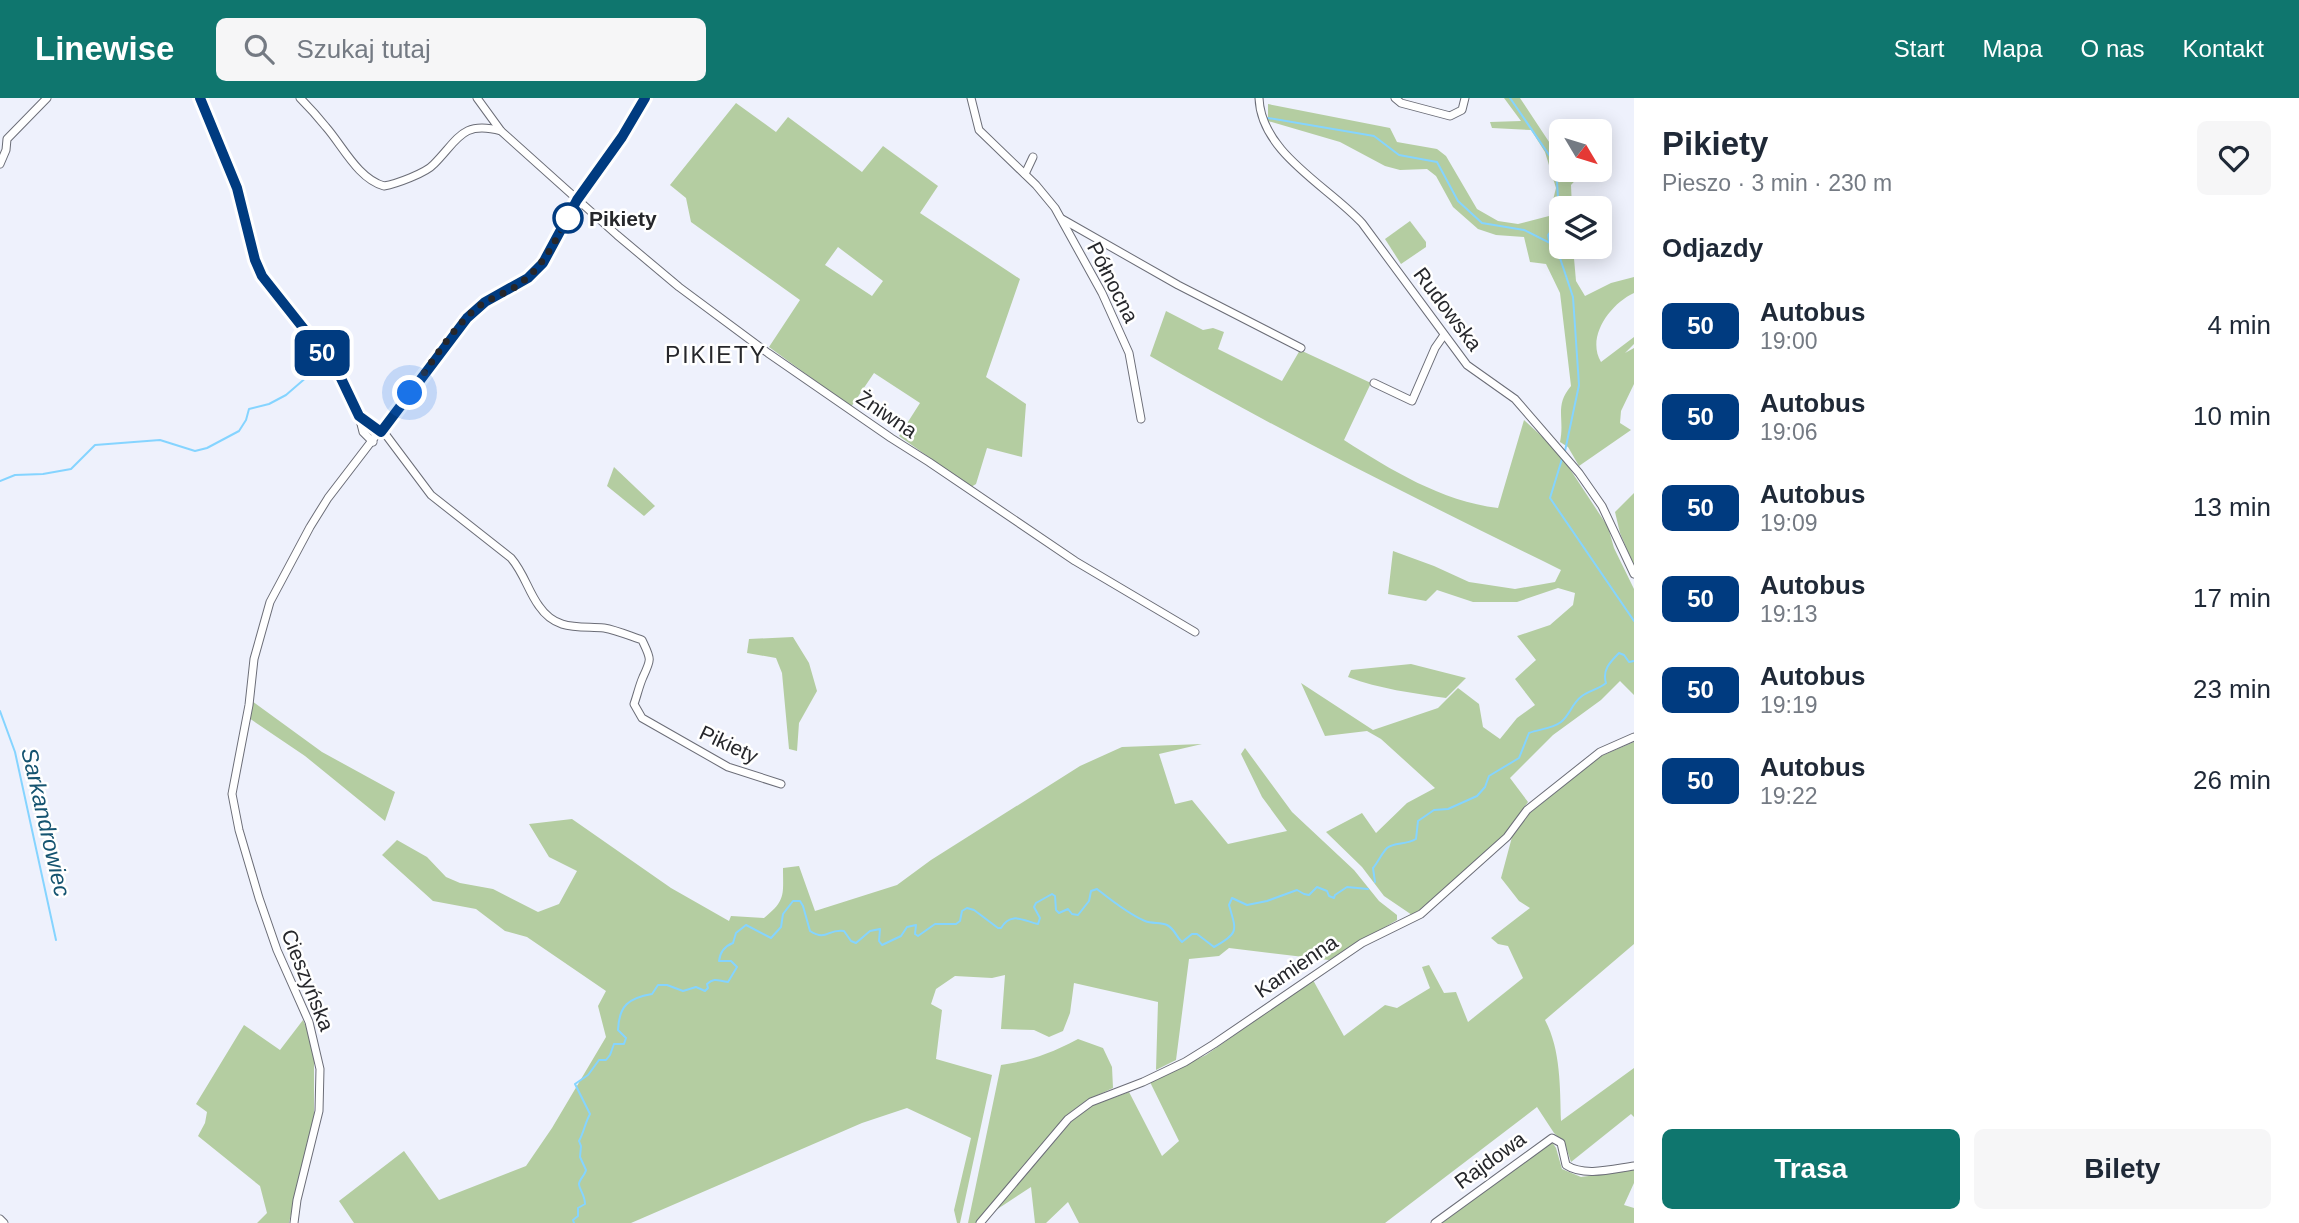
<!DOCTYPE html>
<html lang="pl">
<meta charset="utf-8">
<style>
:root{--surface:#fff;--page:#f6f6f7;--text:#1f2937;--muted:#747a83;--accent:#0f766e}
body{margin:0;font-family:Helvetica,sans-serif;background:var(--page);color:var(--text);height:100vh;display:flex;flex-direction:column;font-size:26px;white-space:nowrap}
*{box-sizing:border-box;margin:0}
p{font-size:23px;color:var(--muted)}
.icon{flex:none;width:38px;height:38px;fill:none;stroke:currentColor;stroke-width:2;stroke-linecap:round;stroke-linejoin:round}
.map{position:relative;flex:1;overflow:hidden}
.details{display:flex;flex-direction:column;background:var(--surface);width:665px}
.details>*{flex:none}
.badge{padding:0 14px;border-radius:10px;font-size:24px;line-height:46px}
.needle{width:46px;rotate:128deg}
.tools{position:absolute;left:1549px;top:21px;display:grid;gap:14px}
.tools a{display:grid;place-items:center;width:63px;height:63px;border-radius:10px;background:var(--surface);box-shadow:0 4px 18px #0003;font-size:35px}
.you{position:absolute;width:35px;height:35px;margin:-18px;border:5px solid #fff;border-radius:50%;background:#1a73e8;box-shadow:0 0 0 10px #1a73e833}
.map>.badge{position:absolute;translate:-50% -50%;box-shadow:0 0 0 4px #fff}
h2{padding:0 28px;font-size:26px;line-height:63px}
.round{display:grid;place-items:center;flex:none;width:74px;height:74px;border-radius:10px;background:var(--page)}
.headline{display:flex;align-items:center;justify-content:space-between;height:119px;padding:0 28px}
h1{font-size:33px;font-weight:800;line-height:52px}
.primary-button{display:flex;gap:14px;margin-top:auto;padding:14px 28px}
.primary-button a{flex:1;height:80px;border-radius:10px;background:var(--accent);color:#fff;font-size:28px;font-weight:800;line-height:80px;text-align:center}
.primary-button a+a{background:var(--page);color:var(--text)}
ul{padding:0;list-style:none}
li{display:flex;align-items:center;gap:21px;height:91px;padding:0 28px}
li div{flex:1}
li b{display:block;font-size:26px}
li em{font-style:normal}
li .badge{min-width:77px;font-weight:700;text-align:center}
header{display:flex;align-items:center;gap:42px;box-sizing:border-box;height:98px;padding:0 35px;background:var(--accent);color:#fff}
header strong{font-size:33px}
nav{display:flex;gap:38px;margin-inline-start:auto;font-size:24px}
.search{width:490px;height:63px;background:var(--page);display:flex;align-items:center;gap:18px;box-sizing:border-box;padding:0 24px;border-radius:10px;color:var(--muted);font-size:26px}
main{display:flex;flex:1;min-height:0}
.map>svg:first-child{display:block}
</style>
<header>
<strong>Linewise</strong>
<div class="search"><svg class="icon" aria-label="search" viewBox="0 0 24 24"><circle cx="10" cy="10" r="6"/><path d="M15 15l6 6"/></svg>Szukaj tutaj</div>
<nav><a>Start</a><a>Mapa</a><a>O nas</a><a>Kontakt</a></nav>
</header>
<main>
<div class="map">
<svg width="1634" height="1125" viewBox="0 0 1634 1125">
<rect width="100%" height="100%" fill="#eef1fc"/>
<g fill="#b4cda1" fill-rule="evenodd">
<path d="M1504,0h16l41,62v10h24l-14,15 1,23h-11v39h12l3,34 9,15 26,-13 23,-6v16c-24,11 -48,44 -33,69l33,-25v7l-9,9 9,-5v36l-13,27 -1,12 11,7 -52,36 -11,-19 -8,-5c5,-24 -6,-36 11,-56l-11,-93 -14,-29 -16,-2 -6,-25 -28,-2 -18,-6 -25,-22 -17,-31 -9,-7 -27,1 -15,-4 -45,-24 -72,-21v-17l122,24 7,14 40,7 9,7 31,53 21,12 20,3 31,-8 7,-28 -11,-36 -14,-22 -39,-2 -2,-6 31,-1z"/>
<path d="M736,5l40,29 12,-15 74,55 21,-26 55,40 -18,27 100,66 -34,98 40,27 -4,53 -35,-9 -11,36 -5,3 -72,-51 21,-33 -46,-30 -23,34 -82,-60 31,-47 -109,-78 -5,-24 -16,-13zM838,149l45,34 -11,15 -47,-31z"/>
<path d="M1410,123l16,21v5l-25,17 -16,-25z"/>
<path d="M1166,213l37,19 10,-2 11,4 -6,17 64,32 18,-31 71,33 -27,57c47,30 97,61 154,68l26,-88 24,22 18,21 42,64 6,21 20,41v106l-14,-14 -19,19 -48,35 -43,43 18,24 -23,32 -81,73 -12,8 -28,-19 -22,-29 -36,-35 36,-19 14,20 31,-30 28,-15 -54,-49 -14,-8 -42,5 -24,-53 72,47 65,-22 20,-20 21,16 4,23 17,12 17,-21 18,-13 -20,-26 21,-19 -19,-24 33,-11 23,-20 2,-12 -17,-5 -41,14h-44l-36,-12 -11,11 -38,-7 5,-43 41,15 35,16 46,7 40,-7 6,-12c-138,-68 -277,-136 -411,-214z"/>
<path d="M614,369l41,39 -11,10 -37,-30z"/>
<path d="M1634,395v73l-14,-33 -5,-21z"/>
<path d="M793,539l16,26 8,28 -18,32 -2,28 -8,-2 -7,-76 -6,-15 -29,-5 2,-14z"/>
<path d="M1411,566l55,14 -20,20c-34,-5 -66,-9 -98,-21l3,-7z"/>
<path d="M252,603l70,51 73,40 -10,29 -80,-65 -56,-38z"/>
<path d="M1634,644v202l-89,76c16,30 15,68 16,101l73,-53v49l-3,-3 -60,48 -6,-18 -11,-11 -17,-26 -152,116h-306l-11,-21 -22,21h-11l-4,-36 -35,23 76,-89 21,-16 36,-13 33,64 17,-15 -29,-59 56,-27 107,-75 31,56 41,-31 12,3 33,-20 -8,-21 7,-2 15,28 12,-1 12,30 55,-44 -15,-32 -10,-2 -7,-6 39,-30 -11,-7 -18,-23 11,-41 18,-24 71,-57z"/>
<path d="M1202,646l-43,10 16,50 17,-4 36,44 59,-13 -25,-34 -21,-43 4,-6 47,64 62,58 25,31 18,14v5l-68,40 -100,-12 -10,8 -30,3 -13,101 -20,10 2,-68 -84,-19 -4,30 -7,18 -14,6 -15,-7 -33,-1 4,-54 -13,3 -37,-2 -19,13 -5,15 11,6 -6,49 56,16 -32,148h-3l-3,-13 17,-72 -64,-30 -45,15 -231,100h-277l-15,-22 65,-50 35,49 87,-34 26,-38 54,-91 -8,-31 8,-15 -79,-54 -22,-6 -29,-22 -43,-8 -51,-46 15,-15 30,17 19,20 14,6 33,6 45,23 21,-8 18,-33 -28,-14 -20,-33 43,-5 99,69 58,33 2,-5 33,2c22,-18 19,-23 19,-50l16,-2 16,45 82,-26 34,-25 149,-94 42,-19z"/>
<path d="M303,922l11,24v71l-25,108h-32l10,-10 -7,-27 -62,-50 7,-13 2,-11 -11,-8 48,-79 36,25z"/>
<path d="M1078,941l25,9 9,19 1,21 -26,12 -19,14 -91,109h-9l33,-158c32,-5 48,-11 77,-26z"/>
<path d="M1552,1044l4,6 6,21 19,8 53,-7v13l-10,22 10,3v15h-192z"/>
</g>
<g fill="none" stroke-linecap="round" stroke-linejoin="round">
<g stroke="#85d4ff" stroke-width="2">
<path d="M1510,0l46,67 3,50 -5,12 -6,8 1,5"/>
<path d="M1268,20l106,18 25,19 38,7 21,39 24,22 42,7 32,16 17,51 6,88 -14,66"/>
<path d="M336,259l1,-1"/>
<path d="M1562,361l-12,39 84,123"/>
<path d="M0,383l15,-6 28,-1 28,-5 24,-24 65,-5 35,11 12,-3 32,-17 7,-11 3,-11 20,-5 17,-9 37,-32"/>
<path d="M0,613l15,41 41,188"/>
<path d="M1375,784l-2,-14c5,-6 9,-15 14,-20 7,-6 19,-3 29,-9l2,-18 16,-11 14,-1 29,-13 8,-9 4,-11 30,-18 10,-25c10,-4 23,-4 32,-11 9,-7 11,-19 21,-26 7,-5 17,-7 24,-13 -4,-13 4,-21 13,-30l5,2 5,7 5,-1"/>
<path d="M574,1125l-1,-3 5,-4v-8l7,-4c0,-9 -6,-15 -6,-20 0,-4 6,-9 7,-14l-6,-13 1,-11 -2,-5c5,-9 6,-18 11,-27l-15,-30 13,-9 11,-15h7l4,-5 4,-11h10l2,-6 -8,-8c1,-24 10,-32 34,-36l6,-9h9l16,6 13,-4 9,4 3,-3 -1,-4c8,-7 11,-3 21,-2l9,-15 -6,-6h-12c1,-9 6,-15 14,-18l3,-10 10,-8 25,13 10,-11 2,-13 10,-13h7l3,5 7,25c17,11 18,-3 34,0l7,10 5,2 14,-12 10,-2 -1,12 3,4 19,-9 6,-9 9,-2 -1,9 3,2 17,-12h21l4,-3 2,-10 5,-3 7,2 24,18h3c10,-17 23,-7 37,-4l2,-6 -6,-11 2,-4 16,-9 3,2 1,14 3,3 9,-4 4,5 6,1 11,-14 2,-10 6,-2c14,11 31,25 48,32 7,3 15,1 22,4 8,4 9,12 15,17l10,-8h5l17,13c26,-14 22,-17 15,-42l3,-7 15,7 20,-4 30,-11 7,4 5,1 8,-8 10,4 2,5 5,2 1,-3 12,-8 21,2"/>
</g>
<defs>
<g id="minor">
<path d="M200,0l37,90 18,72 7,16 76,96 21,44 4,16 10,10"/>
<path d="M300,0c9,9 18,19 26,29 16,18 32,52 58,59 12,-2 42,-13 50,-22 24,-24 28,-44 67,-33"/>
<path d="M477,0l24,33 116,104 62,52 89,66 123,85 38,24 146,99 120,71"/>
<path d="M971,0l8,32 57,55 19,23 47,85 27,60 12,66"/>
<path d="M1259,0c2,55 69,88 103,125l105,142 48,34 64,74 23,33 32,68"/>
<path d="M1395,0l6,5 49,13 12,-6 3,-12"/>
<path d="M0,66l6,-14 1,-11 40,-41"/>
<path d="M1025,76l8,-17"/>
<path d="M1062,121l116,66 123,63"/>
<path d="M1374,285l38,18 23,-53 9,-13"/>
<path d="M359,318l11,9 16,10 45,60 80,63c13,15 17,33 28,48 17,25 39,20 65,22 12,2 26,8 38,12 9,19 10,18 1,37 -4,9 -6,19 -9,27l8,14 86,49 53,17"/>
<path d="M0,1121l4,4"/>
<path d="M294,1125l3,-23 22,-89 1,-42 -11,-47 -32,-72 -18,-52 -20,-68 -7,-36 17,-89 5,-46 16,-57 40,-75 18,-29 138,-180c21,-21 51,-27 71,-48 18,-20 26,-47 40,-70 21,-35 48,-66 68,-102"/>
<path d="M980,1125l88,-104 23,-17 52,-20 42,-20 29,-18 148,-101 59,-29 86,-77 20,-27 73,-58 34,-15"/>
<path d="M1435,1125l117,-85 9,5 5,22c18,12 47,4 68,1"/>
</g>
</defs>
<use href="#minor" stroke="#6b6d77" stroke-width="9"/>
<use href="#minor" stroke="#fff" stroke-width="7"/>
</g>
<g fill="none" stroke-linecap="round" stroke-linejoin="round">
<defs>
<path id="line" d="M200,0l37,90 18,72 7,16 76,96 21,44 22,16 86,-114 18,-16 43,-24 15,-15 34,-63 45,-63 23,-39"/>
</defs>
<use href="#line" stroke="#fff" stroke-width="16"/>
<use href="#line" stroke="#003b80" stroke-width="10"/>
<path stroke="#26272b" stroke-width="7" stroke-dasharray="0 12.6" d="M410,295c20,-27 38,-59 63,-82 12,-11 28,-16 42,-24 28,-18 39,-45 55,-73l-2,4"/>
</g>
<circle fill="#fff" stroke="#003b80" stroke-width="3.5" cx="568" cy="120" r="14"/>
<g text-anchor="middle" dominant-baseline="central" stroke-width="5" stroke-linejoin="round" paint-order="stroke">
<g font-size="21" font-weight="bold" fill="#26272b" stroke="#fff" text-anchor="start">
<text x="589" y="120">Pikiety</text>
</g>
<g font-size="21" fill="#26272b" stroke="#fff">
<text transform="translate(1113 184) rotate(63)">Północna</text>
<text transform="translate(1448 211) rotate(53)">Rudowska</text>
<text transform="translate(887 316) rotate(34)">Żniwna</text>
<text transform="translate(729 646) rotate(25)">Pikiety</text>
<text transform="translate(1296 868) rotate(-34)">Kamienna</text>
<text transform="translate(308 882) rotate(68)">Cieszyńska</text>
<text transform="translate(1490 1062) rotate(-36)">Rajdowa</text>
</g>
<g font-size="23" letter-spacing="2" fill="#26272b" stroke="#fff">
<text x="716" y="257">PIKIETY</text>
</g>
<g font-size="23" font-style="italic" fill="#145370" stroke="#fff">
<text transform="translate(46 724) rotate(77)">Sarkandrowiec</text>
</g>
</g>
</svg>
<div class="tools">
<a><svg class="needle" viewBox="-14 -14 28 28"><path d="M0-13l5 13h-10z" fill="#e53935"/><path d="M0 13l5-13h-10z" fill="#747a83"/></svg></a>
<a><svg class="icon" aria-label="layers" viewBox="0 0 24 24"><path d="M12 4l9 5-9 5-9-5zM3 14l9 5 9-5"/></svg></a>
</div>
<div class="you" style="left:410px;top:295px"></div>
<b class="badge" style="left:322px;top:255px;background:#003b80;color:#fff">50</b>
</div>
<section class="details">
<div class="headline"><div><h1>Pikiety</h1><p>Pieszo · 3 min · 230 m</p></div><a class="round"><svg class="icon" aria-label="heart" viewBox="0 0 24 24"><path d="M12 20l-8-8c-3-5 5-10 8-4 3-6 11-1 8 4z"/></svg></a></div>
<h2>Odjazdy</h2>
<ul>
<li><span class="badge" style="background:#003b80;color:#fff">50</span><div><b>Autobus</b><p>19:00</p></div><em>4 min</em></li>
<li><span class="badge" style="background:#003b80;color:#fff">50</span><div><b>Autobus</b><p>19:06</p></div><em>10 min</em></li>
<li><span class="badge" style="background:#003b80;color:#fff">50</span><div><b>Autobus</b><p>19:09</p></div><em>13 min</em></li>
<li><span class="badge" style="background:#003b80;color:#fff">50</span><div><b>Autobus</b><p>19:13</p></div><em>17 min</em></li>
<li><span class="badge" style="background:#003b80;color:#fff">50</span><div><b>Autobus</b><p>19:19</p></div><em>23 min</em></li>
<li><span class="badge" style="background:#003b80;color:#fff">50</span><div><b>Autobus</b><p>19:22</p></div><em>26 min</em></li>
</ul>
<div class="primary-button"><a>Trasa</a><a>Bilety</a></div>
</section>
</main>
